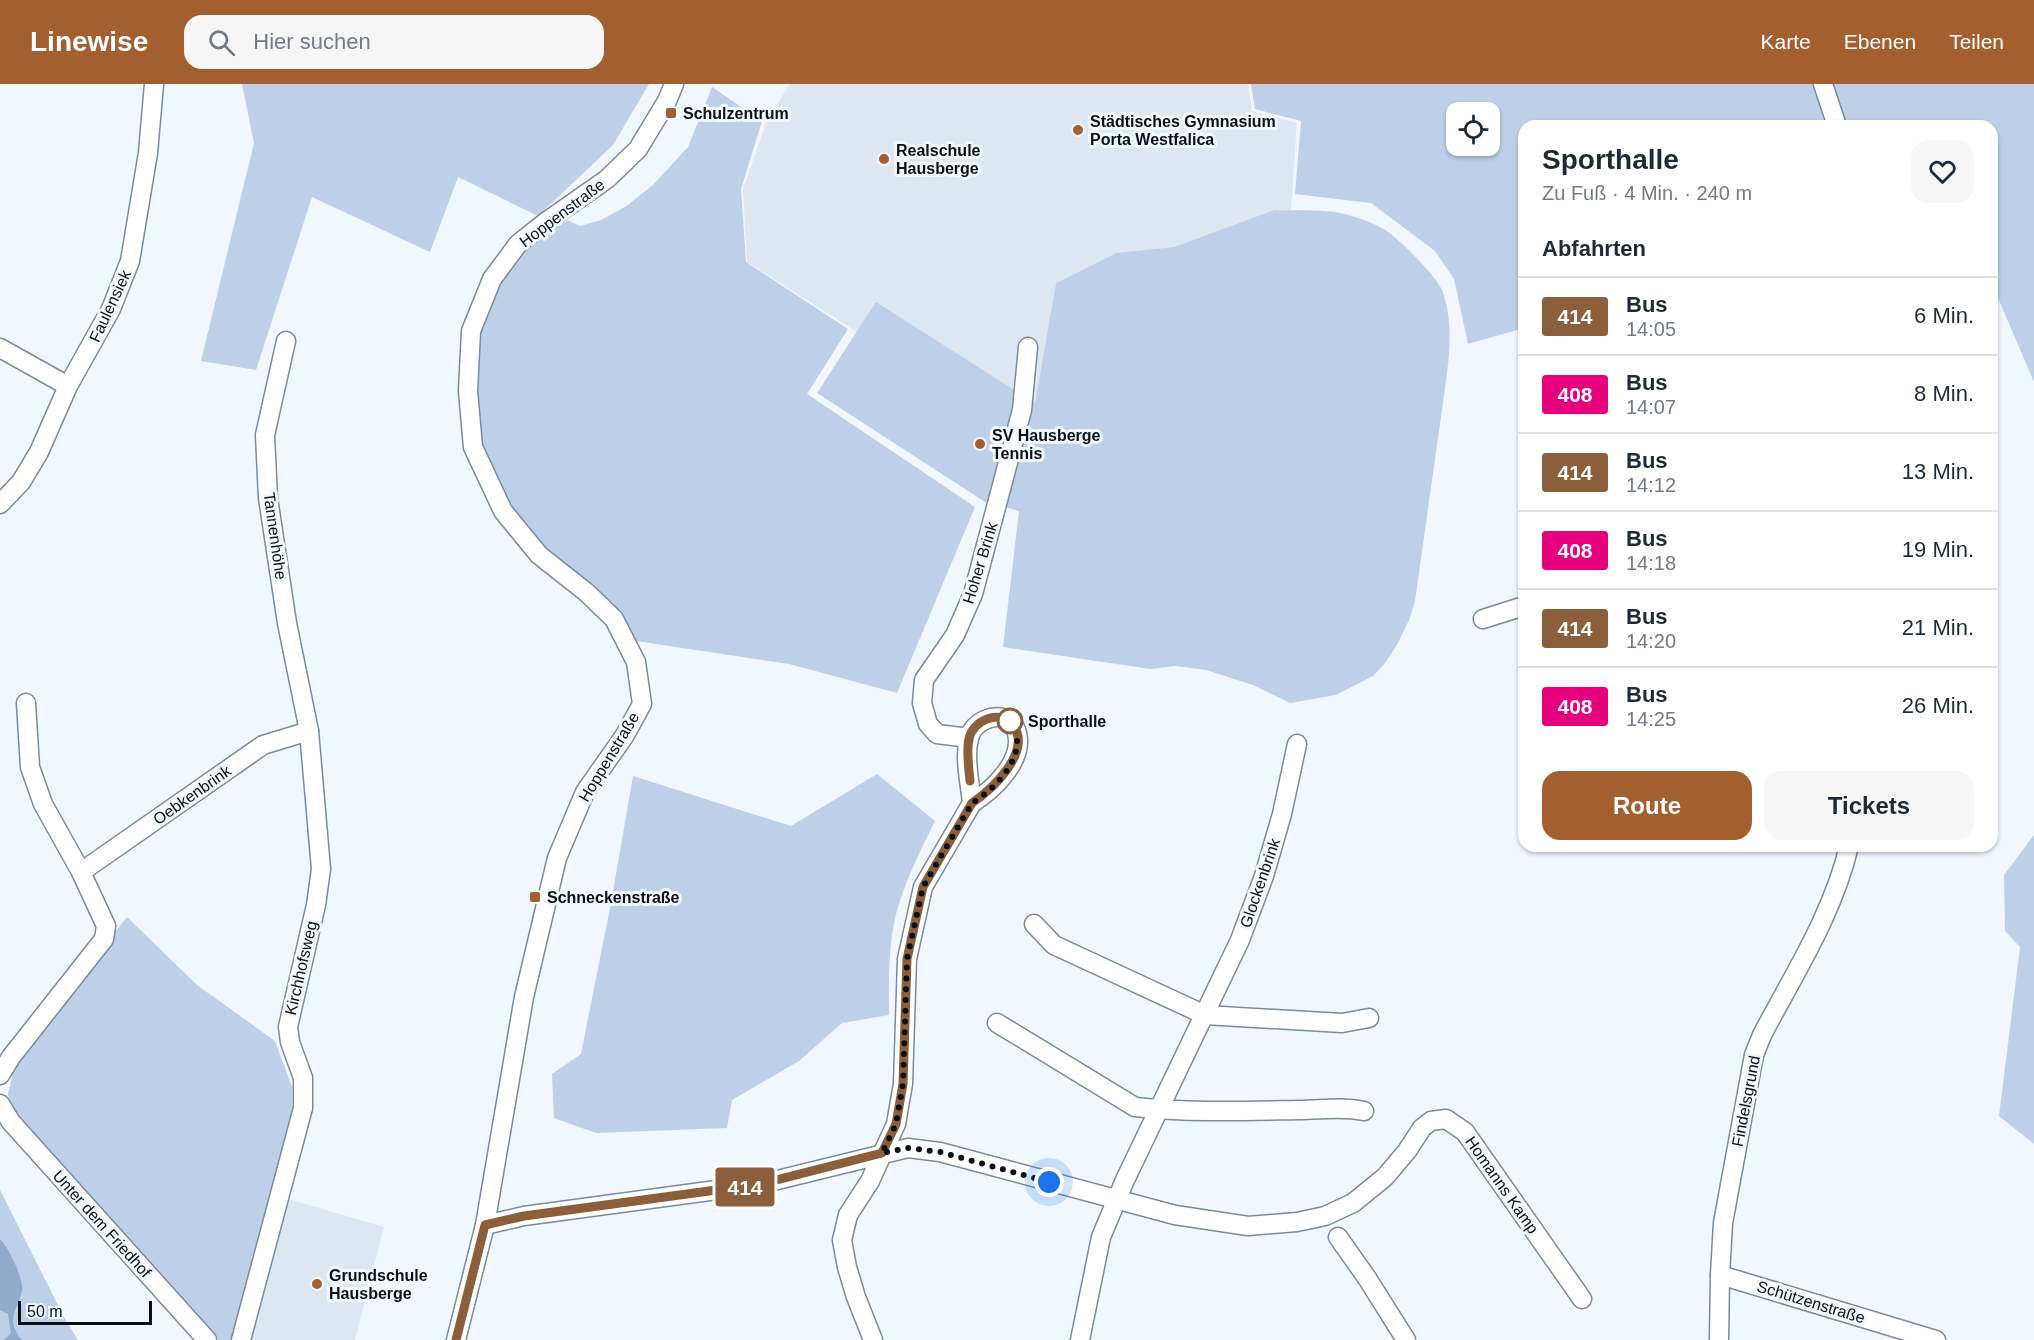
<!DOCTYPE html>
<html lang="de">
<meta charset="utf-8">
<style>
:root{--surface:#fff;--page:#f6f6f7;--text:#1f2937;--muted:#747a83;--line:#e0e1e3;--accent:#a35f30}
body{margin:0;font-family:Arial,sans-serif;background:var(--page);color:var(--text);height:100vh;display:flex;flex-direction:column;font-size:22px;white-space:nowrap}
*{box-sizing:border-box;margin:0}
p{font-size:20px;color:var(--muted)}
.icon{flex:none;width:33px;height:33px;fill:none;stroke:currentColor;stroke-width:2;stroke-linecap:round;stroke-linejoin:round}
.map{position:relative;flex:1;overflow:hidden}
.side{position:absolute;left:1518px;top:36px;width:480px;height:732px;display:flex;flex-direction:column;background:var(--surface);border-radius:18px;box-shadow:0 2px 4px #0004}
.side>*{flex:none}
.badge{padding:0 12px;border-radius:4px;font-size:21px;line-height:39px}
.buttons{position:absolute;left:1446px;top:18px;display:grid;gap:12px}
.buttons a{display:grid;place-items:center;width:54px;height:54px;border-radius:12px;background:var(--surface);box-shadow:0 2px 4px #0004;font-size:30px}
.scale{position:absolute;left:18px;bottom:15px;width:134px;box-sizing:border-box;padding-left:6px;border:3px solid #0b1117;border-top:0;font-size:16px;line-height:21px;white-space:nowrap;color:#0b1117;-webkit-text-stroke:4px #f0f7ff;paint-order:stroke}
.you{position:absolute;width:30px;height:30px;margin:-15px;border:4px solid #fff;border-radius:50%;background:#1a73e8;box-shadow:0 0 0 9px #1a73e833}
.map>.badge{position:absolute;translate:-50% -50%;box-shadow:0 0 0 3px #fff}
h2{padding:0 24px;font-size:22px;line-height:54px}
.round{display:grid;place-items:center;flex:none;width:63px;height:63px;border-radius:18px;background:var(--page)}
.summary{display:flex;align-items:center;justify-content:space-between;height:102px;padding:0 24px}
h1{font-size:28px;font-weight:700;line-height:45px}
.cta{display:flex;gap:12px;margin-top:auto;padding:12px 24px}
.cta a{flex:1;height:69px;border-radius:18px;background:var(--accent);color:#fff;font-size:24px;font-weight:700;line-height:69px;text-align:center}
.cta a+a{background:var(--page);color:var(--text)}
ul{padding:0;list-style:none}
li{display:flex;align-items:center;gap:18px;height:78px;padding:0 24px;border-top:2px solid var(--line)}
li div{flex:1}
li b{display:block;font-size:22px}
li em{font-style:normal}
li .badge{min-width:66px;font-weight:700;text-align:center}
header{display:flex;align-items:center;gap:36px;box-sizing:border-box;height:84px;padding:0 30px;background:var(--accent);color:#fff}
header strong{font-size:28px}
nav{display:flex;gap:33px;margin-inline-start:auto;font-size:21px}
.search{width:420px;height:54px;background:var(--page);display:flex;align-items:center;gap:15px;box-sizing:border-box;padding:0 21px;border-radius:18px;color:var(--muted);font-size:22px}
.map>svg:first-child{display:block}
</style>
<header>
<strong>Linewise</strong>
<div class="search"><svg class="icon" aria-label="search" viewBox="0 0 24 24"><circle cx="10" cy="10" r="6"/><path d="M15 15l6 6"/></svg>Hier suchen</div>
<nav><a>Karte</a><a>Ebenen</a><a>Teilen</a></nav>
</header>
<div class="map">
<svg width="2034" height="1256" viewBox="0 0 2034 1256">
<rect width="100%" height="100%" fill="#f0f7ff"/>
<g fill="#dee7f1">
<path d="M790,0h458l4,27 45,12 -6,87h-17l-100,37 -58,6 -60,30 -21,120 -159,-100 -19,29 -110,-70 -4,-73 25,-71z"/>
<path d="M285,1114l99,29 -29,113h-105z"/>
</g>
<g fill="#bdd0e8" fill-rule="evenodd">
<path d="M242,0h407l-36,61 -75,71 -80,-39 -28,75 -118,-55 -56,173 -55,-9 53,-218z"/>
<path d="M1251,0h783v298l-42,-98v-158h-468v202l-56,16 -14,-65 -19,-28 -64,-48 -76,-9 6,-73 -46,-12zM1456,28h34v34h-34z"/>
<path d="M712,3l50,34 -21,68 5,73 102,67 -41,65 168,113 -78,186 -108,-29 -153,-23 -19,-25 -75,-65 -36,-44 -27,-57 -4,-115 20,-53 30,-35 40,-28 15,7 21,-6 24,-13 28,-22 35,-38z"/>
<path d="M1274,126c25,1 54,-2 78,6 10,3 21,7 30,12 15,8 53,47 60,62 11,29 8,62 4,91l-31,220 -5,17 -12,25 -12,19 -13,14 -37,19 -46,8 -37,-18 -47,-15 -31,-4 -25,3 -147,-22 16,-136 -34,-9 -168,-109 59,-91 159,101 21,-120 60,-30 58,-6z"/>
<path d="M877,690l58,47c-15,30 -30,60 -39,93 -8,32 -7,68 -7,101l-47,8 -43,38 -67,39 -5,28 -131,5 -42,-15 -2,-44 29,-20 30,-151 22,-127 158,50z"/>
<path d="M2034,751v309l-35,-28 21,-169 -15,-16 -1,-56z"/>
<path d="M127,833l70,68 78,56 17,46v31l-58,222h-16l-198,-217 -9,-15 -3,-14 8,-34z"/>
<path d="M0,1106l65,129 13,21h-78z"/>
</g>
<path fill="#92abca" d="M0,1155c9,9 24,40 22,52 -5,20 -17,29 0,49h-18l7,-7 -3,-19 -8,-4z"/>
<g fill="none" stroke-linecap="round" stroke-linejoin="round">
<defs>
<g id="minor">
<path d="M1823,0l14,42"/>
<path d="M0,264l68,38"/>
<path d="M0,420l21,-22 18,-30 29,-66 43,-77 19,-48 18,-108 6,-69"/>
<path d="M1483,535l41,-13"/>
<path d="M26,619l4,64 13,37 38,68"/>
<path d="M969,654l-32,-4 -9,-10 -6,-21 2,-23 31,-45 18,-41 49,-184 6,-63"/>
<path d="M1034,840l20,21 151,70 137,8 27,-5"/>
<path d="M997,939l138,84c53,6 110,4 164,3 22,0 43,-4 65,1"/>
<path d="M0,991l11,-18 93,-118 2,-13 -25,-54 182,-127 46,-14"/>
<path d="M0,1020l11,18 196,218"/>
<path d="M485,1141l39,-9 237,-32 147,-36 32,4 235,63 73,11 49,-4 28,-6 28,-13 32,-26 22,-26 15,-23 9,-7 15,-2 19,13 117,167"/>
<path d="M1338,1153l29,41 39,62"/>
<path d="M1720,1191l216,65"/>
<path d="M241,1256l62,-232v-30l-13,-36 -2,-15 28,-122 5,-36 -12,-138 -22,-108 -19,-125 -3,-63 21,-94"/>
<path d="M456,1256l29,-115 39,-228 33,-139 28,-66 40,-57 17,-31 -6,-42 -22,-43 -28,-27 -47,-37 -36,-44 -30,-64 -5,-56 3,-60 21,-52 26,-35 29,-23 60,-42 31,-30 29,-48 7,-17"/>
<path d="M873,1256l-17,-43 -9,-30 -5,-27 6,-25 22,-34 26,-57 7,-40 4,-125 16,-72 49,-84c21,-13 52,-42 45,-70 -1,-4 -4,-9 -7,-12 -15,-10 -37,1 -41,17 -5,20 1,45 3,65"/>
<path d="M1080,1256l21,-103 24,-57 115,-240 24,-64 18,-62 15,-70"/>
<path d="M1719,1256l1,-65 3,-52 31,-168 8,-20c32,-61 71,-121 87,-189"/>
</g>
</defs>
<use href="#minor" stroke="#7c8a9d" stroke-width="21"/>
<use href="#minor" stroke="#fff" stroke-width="18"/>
</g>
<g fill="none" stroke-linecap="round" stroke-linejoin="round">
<defs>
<path id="line" d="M456,1256l29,-115 39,-9 237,-32 121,-31 14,-29 7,-40 4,-125 16,-72 49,-84c20,-13 62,-53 40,-79 -13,-15 -40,-3 -43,15 -3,13 0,29 1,42"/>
</defs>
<use href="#line" stroke="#fff" stroke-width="14"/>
<use href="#line" stroke="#8b5e3c" stroke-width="9"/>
<path stroke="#0b1117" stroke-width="6" stroke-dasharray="0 10.8" d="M1010,637c22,30 -12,66 -38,82l-49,84 -16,72 -4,125 -7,40 -14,29 26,-5 32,4 109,30"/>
</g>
<g fill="#a35f30" stroke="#f0f7ff" stroke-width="2">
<rect x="665" y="23" width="12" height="12" rx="3"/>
<circle cx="1078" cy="46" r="6"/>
<circle cx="884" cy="75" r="6"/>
<circle cx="980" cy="360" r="6"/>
<rect x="529" y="807" width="12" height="12" rx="3"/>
<circle cx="317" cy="1200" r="6"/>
</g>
<circle fill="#fff" stroke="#8b5e3c" stroke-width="3" cx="1010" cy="637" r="12"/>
<g text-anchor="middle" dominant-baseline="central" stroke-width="6" stroke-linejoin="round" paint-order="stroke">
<g font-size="16" font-weight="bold" fill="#0b1117" stroke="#f0f7ff" text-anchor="start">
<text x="683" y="29">Schulzentrum</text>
<text x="1090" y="37">Städtisches Gymnasium<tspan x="1090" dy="18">Porta Westfalica</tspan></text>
<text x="896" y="66">Realschule<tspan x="896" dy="18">Hausberge</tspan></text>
<text x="992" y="351">SV Hausberge<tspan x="992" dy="18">Tennis</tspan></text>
<text x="547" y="813">Schneckenstraße</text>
<text x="329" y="1191">Grundschule<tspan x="329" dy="18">Hausberge</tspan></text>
</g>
<g font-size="16" fill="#0b1117" stroke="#f0f7ff">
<text transform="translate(562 129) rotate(-37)">Hoppenstraße</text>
<text transform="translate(110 222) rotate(-65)">Faulensiek</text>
<text transform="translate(275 452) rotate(82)">Tannenhöhe</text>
<text transform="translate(980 479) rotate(-73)">Hoher Brink</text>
<text transform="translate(609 673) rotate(-59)">Hoppenstraße</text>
<text transform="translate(192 711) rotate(-35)">Oebkenbrink</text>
<text transform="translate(1260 799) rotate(-71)">Glockenbrink</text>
<text transform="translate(301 884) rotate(-77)">Kirchhofsweg</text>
<text transform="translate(1746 1017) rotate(-79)">Findelsgrund</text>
<text transform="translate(1502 1101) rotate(55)">Homanns Kamp</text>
<text transform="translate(102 1140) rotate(48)">Unter dem Friedhof</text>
<text transform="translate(1811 1218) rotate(17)">Schützenstraße</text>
</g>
<g font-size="16" font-weight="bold" fill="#0b1117" stroke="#f0f7ff" text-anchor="start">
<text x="1028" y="637">Sporthalle</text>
</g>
</g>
</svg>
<div class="buttons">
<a><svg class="icon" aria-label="locate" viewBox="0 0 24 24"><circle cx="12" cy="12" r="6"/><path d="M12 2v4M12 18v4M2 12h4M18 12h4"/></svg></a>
</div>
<div class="scale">50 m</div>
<div class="you" style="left:1049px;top:1098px"></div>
<b class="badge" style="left:745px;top:1103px;background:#8b5e3c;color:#fff">414</b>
<section class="side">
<div class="summary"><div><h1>Sporthalle</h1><p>Zu Fuß · 4 Min. · 240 m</p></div><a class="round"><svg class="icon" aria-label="heart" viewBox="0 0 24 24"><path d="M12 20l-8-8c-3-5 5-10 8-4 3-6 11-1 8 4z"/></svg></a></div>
<h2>Abfahrten</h2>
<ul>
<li><span class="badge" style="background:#8b5e3c;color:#fff">414</span><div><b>Bus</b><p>14:05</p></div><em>6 Min.</em></li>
<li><span class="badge" style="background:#e6007e;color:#fff">408</span><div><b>Bus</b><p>14:07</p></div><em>8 Min.</em></li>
<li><span class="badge" style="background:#8b5e3c;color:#fff">414</span><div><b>Bus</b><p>14:12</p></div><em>13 Min.</em></li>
<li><span class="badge" style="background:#e6007e;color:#fff">408</span><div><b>Bus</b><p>14:18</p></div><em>19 Min.</em></li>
<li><span class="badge" style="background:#8b5e3c;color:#fff">414</span><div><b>Bus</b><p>14:20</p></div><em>21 Min.</em></li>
<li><span class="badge" style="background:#e6007e;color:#fff">408</span><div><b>Bus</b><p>14:25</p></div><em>26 Min.</em></li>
</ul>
<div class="cta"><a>Route</a><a>Tickets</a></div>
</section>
</div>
